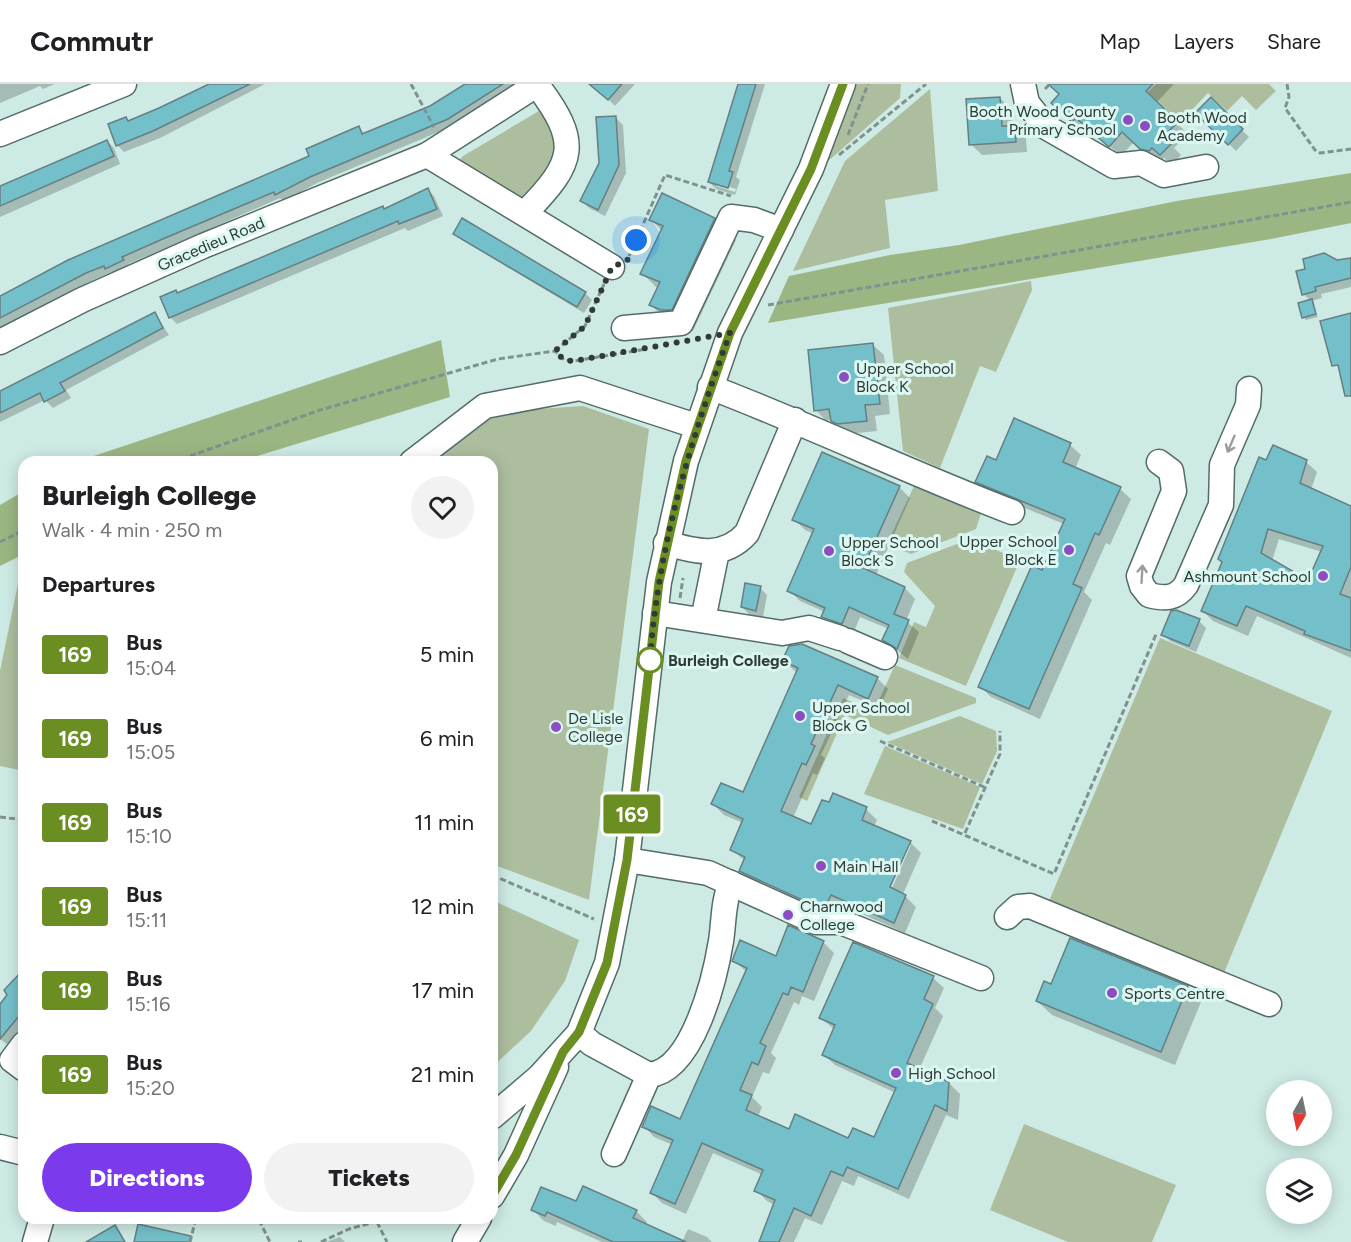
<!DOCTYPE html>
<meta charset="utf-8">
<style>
:root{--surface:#fff;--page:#f2f2f2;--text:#202124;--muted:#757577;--line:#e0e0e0;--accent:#7c3aed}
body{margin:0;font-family:Figtree,sans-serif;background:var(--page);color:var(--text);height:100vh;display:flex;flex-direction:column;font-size:22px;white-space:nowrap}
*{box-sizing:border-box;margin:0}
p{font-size:20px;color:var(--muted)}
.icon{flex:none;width:33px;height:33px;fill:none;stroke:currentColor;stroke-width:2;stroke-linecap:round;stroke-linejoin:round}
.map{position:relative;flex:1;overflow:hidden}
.side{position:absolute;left:18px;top:372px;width:480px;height:768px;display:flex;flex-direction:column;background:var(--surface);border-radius:18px;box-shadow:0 3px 15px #0003}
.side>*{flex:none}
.badge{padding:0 12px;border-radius:4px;font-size:21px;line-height:39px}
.needle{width:39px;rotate:189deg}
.controls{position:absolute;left:1266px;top:996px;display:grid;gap:12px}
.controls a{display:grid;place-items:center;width:66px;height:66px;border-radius:50%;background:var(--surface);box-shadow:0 3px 15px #0003;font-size:30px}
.you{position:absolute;width:30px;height:30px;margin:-15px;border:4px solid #fff;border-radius:50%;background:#1a73e8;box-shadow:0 0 0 9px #1a73e833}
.map>.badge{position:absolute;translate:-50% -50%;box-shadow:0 0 0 3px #fff}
h2{padding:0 24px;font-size:22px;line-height:54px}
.round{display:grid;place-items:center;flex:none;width:63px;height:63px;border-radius:32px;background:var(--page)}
.head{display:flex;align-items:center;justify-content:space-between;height:102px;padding:0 24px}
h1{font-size:28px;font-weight:800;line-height:45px}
.action{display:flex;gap:12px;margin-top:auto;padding:12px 24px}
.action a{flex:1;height:69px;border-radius:36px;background:var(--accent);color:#fff;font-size:24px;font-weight:800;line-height:69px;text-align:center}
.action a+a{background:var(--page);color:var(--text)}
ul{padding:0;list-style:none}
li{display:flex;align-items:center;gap:18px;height:84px;padding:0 24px}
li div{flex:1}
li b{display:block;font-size:22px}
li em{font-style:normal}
li .badge{min-width:66px;font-weight:700;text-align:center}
header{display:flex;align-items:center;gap:36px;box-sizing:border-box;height:84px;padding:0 30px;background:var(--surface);border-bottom:2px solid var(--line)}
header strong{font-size:28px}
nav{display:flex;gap:33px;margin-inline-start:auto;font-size:21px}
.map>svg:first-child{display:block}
</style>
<header>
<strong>Commutr</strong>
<nav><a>Map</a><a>Layers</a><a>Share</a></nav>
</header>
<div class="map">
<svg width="1351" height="1158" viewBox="0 0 1351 1158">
<rect width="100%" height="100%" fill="#ceeae4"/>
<g fill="#adbe9f">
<path d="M854,0h47l-1,14 -73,64z"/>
<path d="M1156,0h113l7,7 -20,19 -14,-14 -15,15 -19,-18 -19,20 -11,7 -30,-28z"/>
<path d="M930,5l8,102 -53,9 5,48 -97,23 52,-110z"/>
<path d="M544,24l19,39 -38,56 -67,-41 5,-6z"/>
<path d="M1031,197l1,9 -36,82 -16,-6 -40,102 -37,-17 -15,-143z"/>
<path d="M583,322l66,23 -60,471 -97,-36v-402h-68l70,-50z"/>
<path d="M915,400l66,29 -5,16 -65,25 -24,-10z"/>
<path d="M970,455l50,21 -54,126 -67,-28 15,-36 12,5 9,-21 -31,-34 3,-9z"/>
<path d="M20,490l4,1v196l-24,-5v-95z"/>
<path d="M1160,554l172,73 -108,262 -175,-72z"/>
<path d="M895,581l81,33v5l-88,32 -43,-20 -38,86 -8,-4 44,-99 31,13z"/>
<path d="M960,632l36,15 1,20 -15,33 -95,-42z"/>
<path d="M885,662l95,41 -17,42 -99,-35z"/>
<path d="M492,816l87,40 -14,41 -34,50 -39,36z"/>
<path d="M1024,1040l152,61 -24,57h-84l-78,-32z"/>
</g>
<g fill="#9bb683">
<path d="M1351,89v50l-80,16 -503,84 21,-47 101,-21 69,-10 218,-44z"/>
<path d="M441,256l9,57 -212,65h-162z"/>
<path d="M24,407v63l-24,12v-61z"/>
</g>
<g fill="#0003" fill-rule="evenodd">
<path d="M0,0h55l-12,5 -3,-3 -40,17z"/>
<path d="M212,0h53l-105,54 -36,14 -7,-7 12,-23z"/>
<path d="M467,0h54l-66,41 -138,58 -33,18 -4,-3 -107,47 -45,19 1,3 -16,8 -2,-3 -18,8 -93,50v-33l311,-140 48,-29 6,6 66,-27z"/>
<path d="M593,0h42l-20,22z"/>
<path d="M740,0h25l-29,93 4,3 -5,15 -19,-6 -7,-7zM716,99l20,6 -1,3 -19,-6z"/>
<path d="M1058,0h116l-18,19 32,31 -14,14 7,7 -9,10 -8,-7 -3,3 -8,-2 -19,-17 -13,14 -33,-29 -4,5 -20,-18z"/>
<path d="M1000,14l11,11 1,18 14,11 1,14 -45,3 -11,-11z"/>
<path d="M1211,16l38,37 -13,14 -38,-38z"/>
<path d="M616,34l7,7 3,48 -21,43 -16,-8 -7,-7 18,-37z"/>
<path d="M107,57l7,7 6,16 -120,53v-28z"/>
<path d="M427,105l7,7 9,20 -35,15 -3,-3 -228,96 -7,-7 6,-26 2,3 205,-86 2,2z"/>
<path d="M651,135h63l22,21 -43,91h-10l-11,-5 -21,-21 7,-16 -16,-16 20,-42z"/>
<path d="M455,149l130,60 7,7 -8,13 -122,-73z"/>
<path d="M1324,171l18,7 9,-3v28l-30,7 1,4 -11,3 7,16 -12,3 -3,-3 8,-16 -8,-7 4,-24z"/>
<path d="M155,230l14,21 -103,55 5,8 -18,10 -8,-8 -45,22v-29z"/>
<path d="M873,261l11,10 6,59 -15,2 2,15 -28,3 -17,-14 -6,1 -10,-11z"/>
<path d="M1015,336l55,25 11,10 -6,14 45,20 11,10 -21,46 -4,-2 -22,49 8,8 -52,119 -49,-22 -11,-11 63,-114 21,-48 -76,-31 -11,-11 19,-20z"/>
<path d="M1267,378h39l11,10 -6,18 40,17v151l-94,-42 -9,20 -35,-15 -11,-11zM1279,455l43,13 -14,31 -36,-22z"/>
<path d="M899,403l11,11 -34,77 29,13 10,11 -9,22 13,11 -11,27 -24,-19 5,-11 -29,-12 -7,17 -19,-7 -11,-10 2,-5 -25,-11 -11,-11 25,-56 -9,-4 -11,-11z"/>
<path d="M760,504l7,7 -4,22 -14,-3 -7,-7z"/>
<path d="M1199,537l7,7 -10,24 -26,-11 -7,-7z"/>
<path d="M784,577l93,17 11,11 -9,19 -30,-13 -28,60 4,3 -8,17 -4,-2 -20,45 19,8 54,-17 11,11 -3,7 36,15 11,11 -18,41 13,13 -11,26 -63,-28 -6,13 -85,-36 -11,-11 5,-10 -14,-12 12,-26 -19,-8 -11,-11 30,-10 54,-121zM907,761h4l-22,50 -3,-1z"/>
<path d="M823,858l11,11 -20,48 -12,-5 -3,9 -5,-3 -23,51 5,5 -7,16 -6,-2 -11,25 10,10 -4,10 31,14 60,9 26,-1 21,-46 -61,-28 -11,-10 11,-25 -14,-12 112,-40 11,10 -9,20 8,8 -24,54 30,13 11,11 -2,26 -12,-5 -37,84 -51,-23 -4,10 -12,-5 -20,44 -17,-7 -11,24h-35l16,-37 -8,-4 -11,-11 7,-15 -50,-22 -27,61 -24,-11 -10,-10 21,-48 -19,-8 -10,-11 36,-5 67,-149 -13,-11 43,-3z"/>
<path d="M24,891v63l-9,12 -15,-11v-33z"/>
<path d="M1052,902l135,1 14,15 -26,63 -123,-50 -15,-14z"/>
<path d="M577,1119l59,8 11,11 -2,3 37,17h-80l-45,-20 -1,4 -12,-5 -11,-11z"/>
<path d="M688,1145l19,8 5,5h-30z"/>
<path d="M340,1153l5,5h-19z"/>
</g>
<g fill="#74c0ca" stroke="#657f82" stroke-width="1.5" fill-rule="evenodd">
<path d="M209,0h41l-97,47 -37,15 -8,-22 18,-7 2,4 31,-13z"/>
<path d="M465,0h38l-55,35 -138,58 -35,18 -1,-3 -109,46 -43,19 2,3 -19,9 -1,-3 -18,7 -86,45v-22l68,-36 241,-104 -3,-7 53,-23 3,8 68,-28z"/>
<path d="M589,0h33l-14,16z"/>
<path d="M738,0h18l-27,87 4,1 -5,16 -20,-6z"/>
<path d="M1048,0h105l-7,7 32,31 -14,14 8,7 -12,12 -8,-7 -3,3 -9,-2 -18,-17 -13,15 -33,-29 -4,4 -21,-19 8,-9z"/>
<path d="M1000,13l2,29h13l1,16 -47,3 -3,-46z"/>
<path d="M1211,13l32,32 -15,16 -33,-32z"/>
<path d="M616,32l3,49 -21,45 -18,-9 19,-38 -3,-46z"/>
<path d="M107,56l7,16 -114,50v-20z"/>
<path d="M428,104l9,21 -38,15 -1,-3 -229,97 -9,-21 16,-7 1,3 206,-87 1,3z"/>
<path d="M662,109l53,25 -43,92h-11l-12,-5 11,-23 -20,-8 23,-48 -14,-6z"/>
<path d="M462,134l124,74 -9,15 -124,-73z"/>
<path d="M1324,169l13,7 14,-2v20l-36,9 1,4 -14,4 -6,-24 9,-2 -2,-10z"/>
<path d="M1312,215l4,15 -14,4 -4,-15z"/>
<path d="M155,228l8,16 -103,55 5,8 -21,11 -4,-9 -40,20v-22z"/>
<path d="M1351,229v83h-6l-7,-31 -6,1 -12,-45z"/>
<path d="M873,259l7,61 -15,1 2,16 -30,3 -6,-3 -2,-12 -15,2 -6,-61z"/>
<path d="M1014,334l57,25 -8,19 58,25 -22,48 -4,-2 -22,51 9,4 -53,121 -51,-22 54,-122 10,5 23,-51 -90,-37 12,-26 9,4z"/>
<path d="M1273,361l34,15 -7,23 51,23v61l-11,27 11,4v53l-47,-17 1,-3 -59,-25 -9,20 -36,-15 21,-49 -4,-3 41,-102 7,3zM1268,445l55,17 -15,34 -47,-27z"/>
<path d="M822,368l78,34 -37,82 42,19 -11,27 15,6 -12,29 -15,-9 7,-15 -40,-18 -7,17 -21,-7 4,-9 -38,-17 27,-62 -22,-9z"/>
<path d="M745,499l16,3 -5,25 -15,-4z"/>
<path d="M1176,526l24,9 -11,27 -28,-11 10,-24z"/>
<path d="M802,560l76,33 -10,22 -30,-14 -27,59 4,2 -9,19 -4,-2 -21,48 30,13 11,-24 7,2 4,-9 34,14 -5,13 49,21 -21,46 16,8 -12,28 -63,-28 -6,13h-5l-81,-37 6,-14 -15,-7 13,-31 -32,-15 10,-21 22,9 55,-124 -16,-7 7,-15z"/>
<path d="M788,841l36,16 -21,51 -12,-5 -3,8 -5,-2 -23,50 6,3 -8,19 -6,-3 -12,28 12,5 -6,15 43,19 6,-15 53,24 5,-10 21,9 22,-49 -74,-33 13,-30 -16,-7 34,-76 81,34 -10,23 9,5 -26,59 42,19 -2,29 -12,-6 -37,84 -51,-22 -4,9 -12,-5 -20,45 -17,-8 -15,34h-20l16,-42 -21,-9 9,-21 -61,-27 -27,61 -25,-11 23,-53 -31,-13 9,-21 29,13 67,-151 -15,-7 8,-21 36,16z"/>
<path d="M1070,854l118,48 -27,66 -125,-51 8,-20 7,3z"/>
<path d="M24,885v41l-24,29v-35l7,-9 -3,-5z"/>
<path d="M583,1102l54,24 -4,8 53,24h-73l-66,-30 -2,4 -14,-6 10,-23 35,14z"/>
<path d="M138,1140l53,12 -1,6h-56z"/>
<path d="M115,1141l10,17h-39z"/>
</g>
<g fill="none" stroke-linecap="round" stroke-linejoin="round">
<defs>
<g id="minor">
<path d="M1023,0l4,19 19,24 68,39 27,-3 23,12 42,-8"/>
<path d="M0,50l124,-50"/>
<path d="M427,71l185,112"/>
<path d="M526,128c49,-50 55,-69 11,-127"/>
<path d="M624,244l57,-5 50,-106 23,3 27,10"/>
<path d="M0,258l82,-42 121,-54 224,-91 111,-71"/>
<path d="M710,303c102,39 200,86 302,125"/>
<path d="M412,378l73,-56 95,-18 116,38"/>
<path d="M1159,378l12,9 3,20 -35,85 3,10 7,9c16,4 27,4 37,-10l35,-80 1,-40 26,-60 1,-16"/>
<path d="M666,459c30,9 58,16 81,-10l48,-113"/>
<path d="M655,529l127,20 27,-5 31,10"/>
<path d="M703,536l14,-69"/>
<path d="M848,557l37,16"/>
<path d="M627,776l81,13 108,49h25l140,56"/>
<path d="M1007,833l11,-10 12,-1 239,98"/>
<path d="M579,949l13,11 57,31 -35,79"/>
<path d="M24,960l-12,16 12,9"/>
<path d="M649,991c44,-4 66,-97 72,-134 3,-19 2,-40 10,-58"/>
<path d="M492,1033l47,-40 40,-44 28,-70 20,-103 32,-278 27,-121 44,-128 81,-164 32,-85"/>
<path d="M0,1063l24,6"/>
<path d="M492,1112l24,-41 40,-88"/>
<path d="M35,1158l7,-24"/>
<path d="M465,1158l14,-24"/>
</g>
</defs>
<use href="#minor" stroke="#536c67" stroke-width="27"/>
<g stroke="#7f928d" stroke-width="3" stroke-dasharray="6 3" stroke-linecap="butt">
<path d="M411,0l23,43"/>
<path d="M1287,0l2,13 -4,11 30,42 5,3 31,-4"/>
<path d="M1045,5l5,-5"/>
<path d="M848,51l20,-51"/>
<path d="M839,71l87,-71"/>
<path d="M629,172l36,-81 66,21"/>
<path d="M768,221l583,-103"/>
<path d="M555,267l30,-25 19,-42"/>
<path d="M173,378l147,-52 178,-51 57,-8 9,9 10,1 73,-12"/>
<path d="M0,458l24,-12"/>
<path d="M680,514l3,-20"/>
<path d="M880,657l104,46"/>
<path d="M0,733l24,3"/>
<path d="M932,737l122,53 103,-242"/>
<path d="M965,749l35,-79v-23"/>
<path d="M492,791l102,44"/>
<path d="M215,1134l23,3 74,-3"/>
<path d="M357,1134l4,8"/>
<path d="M259,1136l11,22"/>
<path d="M377,1138l10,20"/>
<path d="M190,1158l6,-24"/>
<path d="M298,1158h4"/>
<path d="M321,1158l28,-13 33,-9"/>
</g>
<use href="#minor" stroke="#fff" stroke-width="24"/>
</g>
<defs><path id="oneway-shaft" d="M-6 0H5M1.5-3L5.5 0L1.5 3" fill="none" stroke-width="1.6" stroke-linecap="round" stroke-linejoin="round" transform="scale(1.5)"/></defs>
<g stroke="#989d9c">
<use href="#oneway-shaft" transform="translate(1231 360) rotate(113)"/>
<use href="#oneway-shaft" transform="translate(1142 490) rotate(-87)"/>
</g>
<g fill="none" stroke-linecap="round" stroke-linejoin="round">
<defs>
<path id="line" d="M492,1112l24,-41 47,-103 16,-20 28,-69 20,-103 32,-278 27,-121 44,-128 81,-164 32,-85"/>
</defs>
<use href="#line" stroke="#fff" stroke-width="14"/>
<use href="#line" stroke="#6b8e23" stroke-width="9"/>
<path stroke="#303b38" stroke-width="6" stroke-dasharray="0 10.8" d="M636,156l-9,21 -15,6 -27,59 -30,25 9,9 10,1 156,-28c-39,106 -72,213 -80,327"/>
</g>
<g fill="#8c4dc2" stroke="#dbf7f1" stroke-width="2">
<circle cx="1128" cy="36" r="6"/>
<circle cx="1145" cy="42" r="6"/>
<circle cx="844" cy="293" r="6"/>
<circle cx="1069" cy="466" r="6"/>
<circle cx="829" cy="467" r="6"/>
<circle cx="1323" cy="492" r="6"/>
<circle cx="800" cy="632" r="6"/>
<circle cx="556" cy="643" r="6"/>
<circle cx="821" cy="782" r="6"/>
<circle cx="788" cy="831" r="6"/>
<circle cx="1112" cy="909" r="6"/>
<circle cx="896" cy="989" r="6"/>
</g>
<circle fill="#fff" stroke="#6b8e23" stroke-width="3" cx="650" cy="576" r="12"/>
<g text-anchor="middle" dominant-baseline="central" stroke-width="6" stroke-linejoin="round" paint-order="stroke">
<g font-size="16" fill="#303b38" stroke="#dbf7f1" text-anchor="start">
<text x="1116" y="27" text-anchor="end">Booth Wood County<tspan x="1116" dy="18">Primary School</tspan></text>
<text x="1157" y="33">Booth Wood<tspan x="1157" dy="18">Academy</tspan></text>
<text x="856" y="284">Upper School<tspan x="856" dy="18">Block K</tspan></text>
<text x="1057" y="457" text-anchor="end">Upper School<tspan x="1057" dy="18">Block E</tspan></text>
<text x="841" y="458">Upper School<tspan x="841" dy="18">Block S</tspan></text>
<text x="1311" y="492" text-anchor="end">Ashmount School</text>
<text x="812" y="623">Upper School<tspan x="812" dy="18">Block G</tspan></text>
<text x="568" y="634">De Lisle<tspan x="568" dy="18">College</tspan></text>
<text x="833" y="782">Main Hall</text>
<text x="800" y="822">Charnwood<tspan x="800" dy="18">College</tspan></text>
<text x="1124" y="909">Sports Centre</text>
<text x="908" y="989">High School</text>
</g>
<g font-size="16" fill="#303b38" stroke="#dbf7f1">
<text transform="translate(211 160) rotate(-23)">Gracedieu Road</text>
</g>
<g font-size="16" font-weight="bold" fill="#303b38" stroke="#dbf7f1" text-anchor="start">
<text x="668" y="576">Burleigh College</text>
</g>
</g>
</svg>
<div class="controls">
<a><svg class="needle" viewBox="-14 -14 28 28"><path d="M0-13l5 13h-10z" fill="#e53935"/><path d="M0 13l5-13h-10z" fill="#757577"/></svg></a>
<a><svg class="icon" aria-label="layers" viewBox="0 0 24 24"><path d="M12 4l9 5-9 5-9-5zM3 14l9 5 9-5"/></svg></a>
</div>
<div class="you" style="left:636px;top:156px"></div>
<b class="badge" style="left:632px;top:730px;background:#6b8e23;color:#fff">169</b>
<section class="side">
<div class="head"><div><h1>Burleigh College</h1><p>Walk · 4 min · 250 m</p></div><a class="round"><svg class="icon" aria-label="heart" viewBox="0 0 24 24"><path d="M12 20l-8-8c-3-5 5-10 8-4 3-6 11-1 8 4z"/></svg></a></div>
<h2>Departures</h2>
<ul>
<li><span class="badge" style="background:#6b8e23;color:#fff">169</span><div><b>Bus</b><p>15:04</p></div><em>5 min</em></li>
<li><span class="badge" style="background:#6b8e23;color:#fff">169</span><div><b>Bus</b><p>15:05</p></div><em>6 min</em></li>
<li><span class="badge" style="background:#6b8e23;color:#fff">169</span><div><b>Bus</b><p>15:10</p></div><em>11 min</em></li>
<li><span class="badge" style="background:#6b8e23;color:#fff">169</span><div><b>Bus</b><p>15:11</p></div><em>12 min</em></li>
<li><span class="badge" style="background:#6b8e23;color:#fff">169</span><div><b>Bus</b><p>15:16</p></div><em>17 min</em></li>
<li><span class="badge" style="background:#6b8e23;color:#fff">169</span><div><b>Bus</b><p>15:20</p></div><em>21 min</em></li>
</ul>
<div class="action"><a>Directions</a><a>Tickets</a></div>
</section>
</div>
